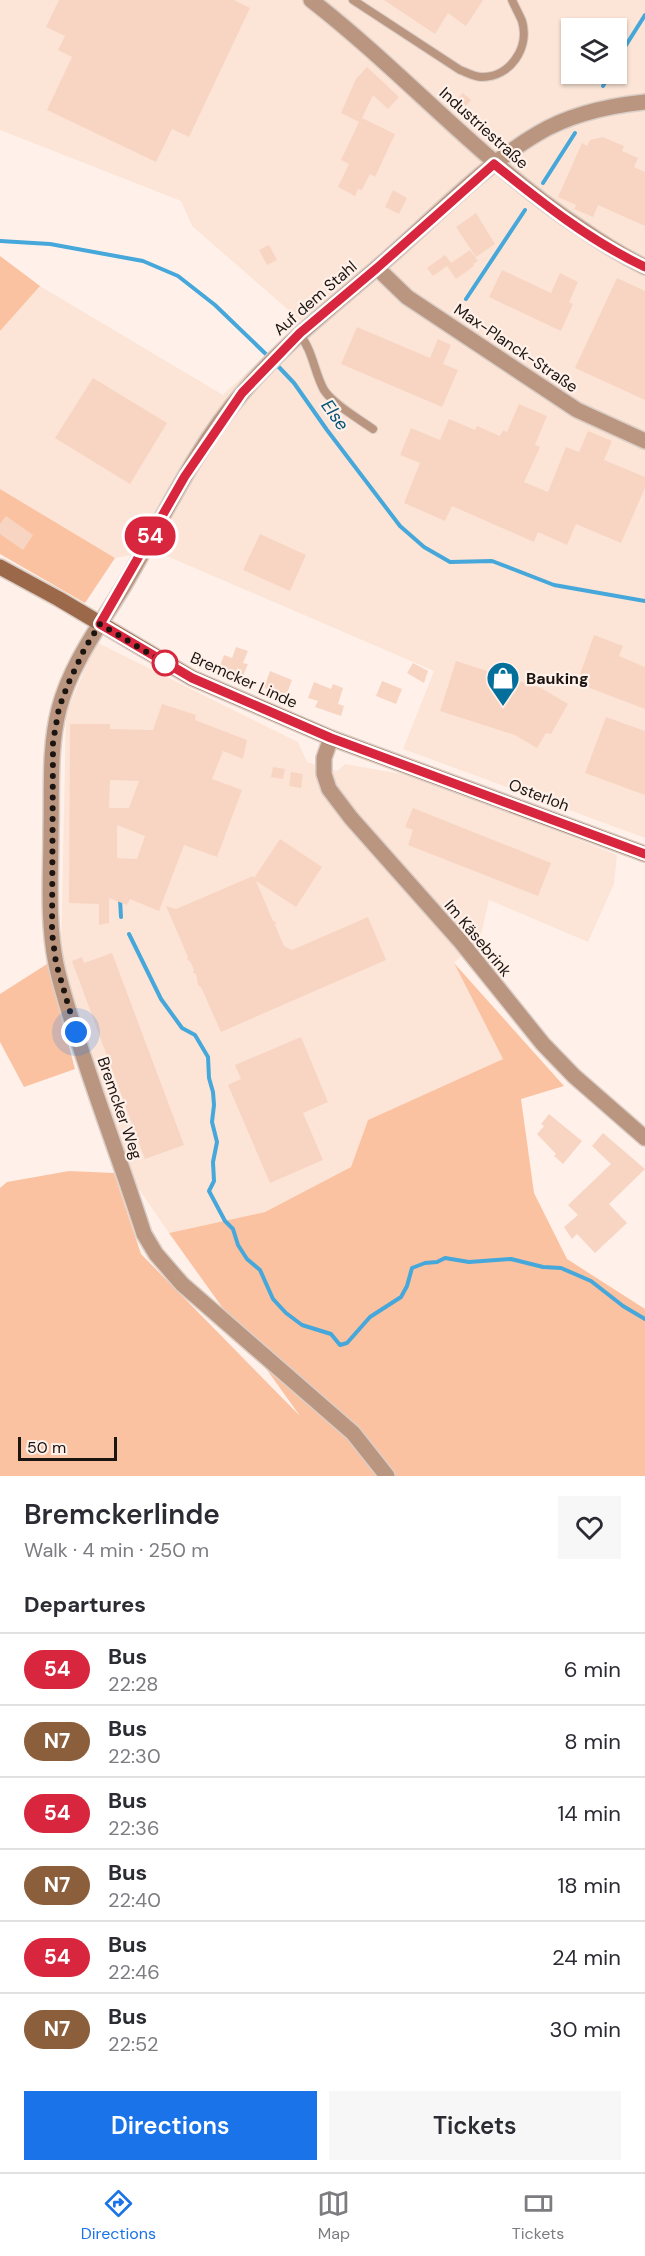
<!DOCTYPE html>
<meta charset="utf-8">
<style>
:root{--surface:#fff;--page:#f7f7f7;--text:#2b2b33;--muted:#7c7c81;--line:#e1e1e2;--accent:#1a73e8}
body{margin:0;font-family:"DM Sans",sans-serif;background:var(--page);color:var(--text);height:100vh;display:flex;flex-direction:column;font-size:22px;white-space:nowrap}
*{box-sizing:border-box;margin:0}
p{font-size:20px;color:var(--muted)}
.icon{flex:none;width:33px;height:33px;fill:none;stroke:currentColor;stroke-width:2;stroke-linecap:round;stroke-linejoin:round}
.map{position:relative;height:1476px;overflow:hidden}
.drawer{display:flex;flex-direction:column;background:var(--surface);flex:1}
.drawer>*{flex:none}
.badge{padding:0 12px;border-radius:20px;font-size:21px;line-height:39px}
.controls{position:absolute;left:561px;top:18px;display:grid;gap:12px}
.controls a{display:grid;place-items:center;width:66px;height:66px;border-radius:0px;background:var(--surface);box-shadow:0 2px 4px #0004;font-size:30px}
.scale{position:absolute;left:18px;bottom:15px;width:99px;box-sizing:border-box;padding-left:6px;border:3px solid #1c1410;border-top:0;font-size:16px;line-height:21px;white-space:nowrap;color:#1c1410;-webkit-text-stroke:4px #fff1ea;paint-order:stroke}
.you{position:absolute;width:30px;height:30px;margin:-15px;border:4px solid #fff;border-radius:50%;background:#1a73e8;box-shadow:0 0 0 9px #1a73e833}
.map>.badge{position:absolute;translate:-50% -50%;box-shadow:0 0 0 3px #fff}
h2{padding:0 24px;font-size:22px;line-height:54px}
.round{display:grid;place-items:center;flex:none;width:63px;height:63px;border-radius:0px;background:var(--page)}
.summary{display:flex;align-items:center;justify-content:space-between;height:102px;padding:0 24px}
h1{font-size:28px;font-weight:600;line-height:45px}
.button{display:flex;gap:12px;margin-top:auto;padding:12px 24px}
.button a{flex:1;height:69px;border-radius:0px;background:var(--accent);color:#fff;font-size:24px;font-weight:600;line-height:69px;text-align:center}
.button a+a{background:var(--page);color:var(--text)}
ul{padding:0;list-style:none}
li{display:flex;align-items:center;gap:18px;height:72px;padding:0 24px;border-top:2px solid var(--line)}
li div{flex:1}
li b{display:block;font-size:22px}
li em{font-style:normal}
li .badge{min-width:66px;font-weight:700;text-align:center}
.menu{display:flex;justify-content:space-around;align-items:center;height:84px;border-top:2px solid var(--line);background:var(--surface);font-size:16px;color:var(--muted)}
.menu a{display:grid;justify-items:center;gap:3px}
.menu .current{color:var(--accent)}
.map>svg:first-child{display:block}
</style>
<div class="map">
<svg width="645" height="1476" viewBox="0 0 645 1476">
<rect width="100%" height="100%" fill="#fff1ea"/>
<g fill="#fce5d7" fill-rule="evenodd">
<path d="M0,0h645v838l-242,-89 31,-78 -279,-120 -40,7 -115,-69v-158l40,-45 183,109 78,-74 -109,-95 -11,-25 -181,-71zM572,28h44v46h-44z"/>
<path d="M96,642l202,100 9,20 30,9 8,-7 74,13 198,78 -3,29 -26,58 -99,-42 -9,39 -26,24 49,96 -135,61 -17,47 -86,45 -96,21 -37,-54 -41,-122 -30,-103 5,-240z"/>
</g>
<g fill="#fac2a1">
<path d="M0,256l40,30 -40,45z"/>
<path d="M0,489l115,69 -30,45 -85,-49z"/>
<path d="M454,963l110,123 -43,13 13,94 33,66 78,50v167h-645v-288l7,-6 62,-11 45,2 27,81 159,162 -131,-183 96,-21 86,-45 17,-47 135,-61z"/>
<path d="M47,964l28,105 -51,18 -24,-45v-48z"/>
</g>
<g fill="none" stroke-linecap="round" stroke-linejoin="round">
<g stroke="#46a7da" stroke-width="4">
<path d="M616,61l29,-46"/>
<path d="M603,86l7,-12"/>
<path d="M543,183l32,-50"/>
<path d="M0,241l50,3 93,17 35,15 37,29 56,54"/>
<path d="M466,299l59,-89"/>
<path d="M276,364l18,19 33,47 73,96 24,21 26,15 42,-1 62,24 91,16"/>
<path d="M120,899l1,18"/>
<path d="M129,934l32,65 21,29 13,7 13,22 1,21 4,14 1,13 -2,17 5,20 -4,20 1,19 -5,10 16,30 8,8 5,16 9,14 13,11 13,29 13,14 16,12 29,9 9,11 7,-2 23,-26 31,-20 6,-11 5,-18 13,-5 12,-1 8,-4 24,4 42,-3 32,8 18,1 30,13 32,25 22,13"/>
</g>
</g>
<g fill="#f8d5c2" fill-rule="evenodd">
<path d="M59,0h175l16,8 -61,129 -17,-8 -16,33 -109,-52 25,-53 -14,-7 7,-14 -19,-9z"/>
<path d="M384,0h99l-17,26 -18,-13 -13,21z"/>
<path d="M367,67l32,30 -11,12 -15,-14 -11,23 33,16 -20,43 -5,-3 -8,16 -4,-1 -3,7 -17,-9 11,-23 -8,-4 18,-38 -18,-9 15,-34z"/>
<path d="M463,93l8,7 -7,8 -8,-8z"/>
<path d="M603,137l21,9 -2,5 16,7 -4,9 11,5v54l-47,-21 -5,12 -19,-8 2,-4 -18,-8 24,-54 5,3 3,-6z"/>
<path d="M393,190l14,8 -8,16 -14,-7z"/>
<path d="M476,213l19,31 -19,13 -20,-30z"/>
<path d="M269,245l8,15 -10,5 -8,-15z"/>
<path d="M470,250l8,11 -5,3 1,2 -18,13 -9,-13 -14,10 -6,-8 18,-13 6,8z"/>
<path d="M502,270l49,23 9,-20 18,9 -9,20 4,2 -12,27 -72,-34z"/>
<path d="M617,278l28,13v109l-70,-32z"/>
<path d="M357,327l73,31 8,-19 13,6 -8,19 15,6 -16,37 -101,-43z"/>
<path d="M93,378l74,45 -37,61 -75,-46z"/>
<path d="M519,404l28,12 -12,29 5,2 -16,35 24,10 18,-45 13,5 9,-21 24,10 -8,19 41,17v11l-24,55 -45,-19 -9,21 -29,-13 -4,10 -82,-36 -7,15 -41,-18 16,-40 -20,-8 11,-27 29,12 9,-21 26,11 2,-4 23,10 3,-6 4,2z"/>
<path d="M6,516l27,19 -10,15 -23,-16v-10z"/>
<path d="M260,534l46,21 -16,36 -47,-21z"/>
<path d="M594,635l29,11 -4,10 26,11v42l-68,-26z"/>
<path d="M236,647l12,4 -5,12 5,1 -5,12 -6,-3 -2,4 -17,-6 6,-16 8,3z"/>
<path d="M456,661l85,27 27,16 -17,30 -5,-1 -9,15 -22,-13 -75,-24z"/>
<path d="M413,663l15,8 -4,12 -17,-10z"/>
<path d="M270,671l22,9 -6,16 -22,-8z"/>
<path d="M382,681l20,8 -6,15 -20,-8z"/>
<path d="M314,682l17,7 2,-5 10,4 -5,16 6,2 -3,10 -26,-9 3,-6 -10,-3z"/>
<path d="M162,704l34,11 -1,5 52,20 -4,19 -20,-8 -11,28 30,11 -25,67 -33,-12 -25,66 -29,-12 -3,6 -18,-7v25l-10,2v-21l-30,-1 1,-179h40v5l43,1zM110,780l29,1 -10,27h-20zM117,825l28,11 -8,23 -20,-1z"/>
<path d="M606,717l39,14v64l-60,-22z"/>
<path d="M273,767l12,2 -2,10 -12,-2z"/>
<path d="M291,772l12,2 -2,14 -12,-2z"/>
<path d="M413,808l138,55 -13,33 -130,-51 5,-15 -8,-3z"/>
<path d="M280,839l42,28 -26,40 -40,-26 17,40 3,1 -1,3 9,21 8,4 76,-33 18,43 -165,72 -20,-45 -3,-2 -2,-11 -3,-1 1,-3 -4,-9 -3,-1 1,-3 -22,-51 10,3 77,-33 1,2z"/>
<path d="M112,953l72,192 -39,14 -73,-198 10,-4 2,6z"/>
<path d="M301,1037l27,65 -25,11 20,47 -53,23 -42,-98 13,-6 -6,-14z"/>
<path d="M549,1114l33,27 -19,23 -9,-8 2,-2 -19,-20 7,-8 -3,-2z"/>
<path d="M603,1133l42,36 -36,35 18,19 -32,30 -18,-19 -5,5 -8,-12 14,-12 -10,-10 43,-41 -19,-18z"/>
</g>
<g fill="none" stroke-linecap="round" stroke-linejoin="round">
<defs>
<g id="service">
<path d="M353,0l107,70c6,2 14,7 22,7 28,0 48,-29 40,-56 -3,-7 -7,-14 -10,-21"/>
<path d="M299,334c14,16 15,38 25,56 9,14 35,29 49,39"/>
</g>
<g id="minor">
<path d="M311,0c94,73 172,164 271,229 20,14 41,27 63,38"/>
<path d="M377,268l30,29 170,113 68,31"/>
<path d="M331,738l-7,20v16l5,15 22,29 110,124 82,102 31,32 71,62"/>
<path d="M387,1476l-34,-43 -171,-149 -26,-30 -12,-20c-20,-63 -44,-125 -64,-188 -9,-27 -18,-54 -24,-82 -9,-44 -5,-90 -5,-135 1,-39 -2,-81 8,-120 12,-46 42,-85 66,-125 38,-65 69,-135 119,-193 40,-47 89,-85 135,-125 50,-43 102,-99 158,-132 33,-20 70,-28 108,-32"/>
</g>
<path id="secondary" d="M0,567l59,32 133,79 139,60 314,116"/>
</defs>
<use href="#service" stroke="#dbcec7" stroke-width="10"/>
<use href="#minor" stroke="#dbcec7" stroke-width="18"/>
<use href="#secondary" stroke="#dbcec7" stroke-width="18"/>
<use href="#service" stroke="#ba9681" stroke-width="8"/>
<use href="#minor" stroke="#ba9681" stroke-width="15"/>
<use href="#secondary" stroke="#9b6849" stroke-width="15"/>
</g>
<g fill="none" stroke-linecap="round" stroke-linejoin="round">
<defs>
<path id="line" d="M645,267c-55,-26 -104,-65 -151,-103l-117,104 -77,65 -58,60 -57,83 -85,148 92,54 139,60 314,116"/>
</defs>
<use href="#line" stroke="#fff" stroke-width="14"/>
<use href="#line" stroke="#d7263d" stroke-width="9"/>
<path stroke="#1c1410" stroke-width="6" stroke-dasharray="0 10.8" d="M76,1032l-20,-69 -4,-30 1,-191 6,-34 9,-24 17,-36 15,-24 65,39"/>
</g>
<defs>
<symbol id="shop-pin" viewBox="-11 -11 22 30"><path d="M0 17L-7.5 6A9.5 9.5 0 1 1 7.5 6Z" fill="#056f9c" stroke="#fff1ea"/><path d="M-5-2.5h2.3a2.7 3.5 0 0 1 5.4 0H5L5.5 6h-11ZM-1.5-2.5h3a1.5 2.3 0 0 0-3 0Z" fill="#fff"/></symbol>
</defs>
<g fill-rule="evenodd">
<use href="#shop-pin" x="484" y="659" width="38" height="52"/>
</g>
<circle fill="#fff" stroke="#d7263d" stroke-width="3" cx="165" cy="663" r="12"/>
<g text-anchor="middle" dominant-baseline="central" stroke-width="4.5" stroke-linejoin="round" paint-order="stroke">
<g font-size="16" fill="#1c1410" stroke="#fff1ea">
<text transform="translate(484 128) rotate(42)">Industriestraße</text>
<text transform="translate(315 298) rotate(-41)">Auf dem Stahl</text>
<text transform="translate(516 348) rotate(34)">Max-Planck-Straße</text>
<text transform="translate(244 680) rotate(24)">Bremcker Linde</text>
<text transform="translate(539 795) rotate(21)">Osterloh</text>
<text transform="translate(478 938) rotate(50)">Im Käsebrink</text>
<text transform="translate(120 1108) rotate(71)">Bremcker Weg</text>
</g>
<g font-size="16" font-weight="bold" fill="#1c1410" stroke="#fff1ea" text-anchor="start">
<text x="526" y="678">Bauking</text>
</g>
<g font-size="18" font-style="italic" fill="#025376" stroke="#fff1ea">
<text transform="translate(335 415) rotate(54)">Else</text>
</g>
</g>
</svg>
<div class="controls">
<a><svg class="icon" aria-label="layers" viewBox="0 0 24 24"><path d="M12 4l9 5-9 5-9-5zM3 14l9 5 9-5"/></svg></a>
</div>
<div class="scale">50 m</div>
<div class="you" style="left:76px;top:1032px"></div>
<b class="badge" style="left:150px;top:536px;background:#d7263d;color:#fff">54</b>
</div>
<section class="drawer">
<div class="summary"><div><h1>Bremckerlinde</h1><p>Walk · 4 min · 250 m</p></div><a class="round"><svg class="icon" aria-label="heart" viewBox="0 0 24 24"><path d="M12 20l-8-8c-3-5 5-10 8-4 3-6 11-1 8 4z"/></svg></a></div>
<h2>Departures</h2>
<ul>
<li><span class="badge" style="background:#d7263d;color:#fff">54</span><div><b>Bus</b><p>22:28</p></div><em>6 min</em></li>
<li><span class="badge" style="background:#8b5e3c;color:#fff">N7</span><div><b>Bus</b><p>22:30</p></div><em>8 min</em></li>
<li><span class="badge" style="background:#d7263d;color:#fff">54</span><div><b>Bus</b><p>22:36</p></div><em>14 min</em></li>
<li><span class="badge" style="background:#8b5e3c;color:#fff">N7</span><div><b>Bus</b><p>22:40</p></div><em>18 min</em></li>
<li><span class="badge" style="background:#d7263d;color:#fff">54</span><div><b>Bus</b><p>22:46</p></div><em>24 min</em></li>
<li><span class="badge" style="background:#8b5e3c;color:#fff">N7</span><div><b>Bus</b><p>22:52</p></div><em>30 min</em></li>
</ul>
<div class="button"><a>Directions</a><a>Tickets</a></div>
</section>
<nav class="menu">
<a class="current"><svg class="icon" aria-label="directions" viewBox="0 0 24 24"><path d="M12 3l9 9-9 9-9-9zM9 14v-3h6M13 9l2 2-2 2"/></svg>Directions</a>
<a><svg class="icon" aria-label="map" viewBox="0 0 24 24"><path d="M3 6l6-2 6 2 6-2v14l-6 2-6-2-6 2zM9 4v14M15 6v14"/></svg>Map</a>
<a><svg class="icon" aria-label="tickets" viewBox="0 0 24 24"><path d="M3 7h18v10H3zM15 7v10"/></svg>Tickets</a>
</nav>
